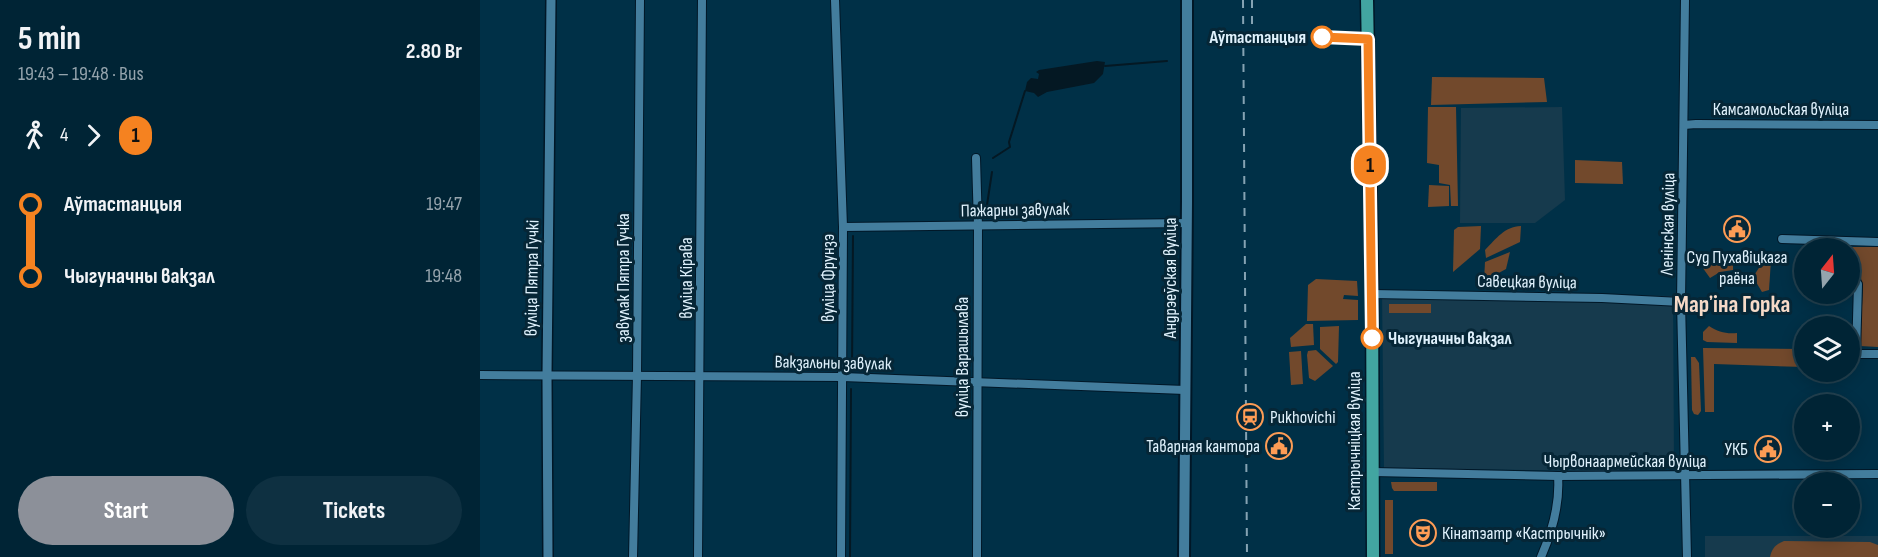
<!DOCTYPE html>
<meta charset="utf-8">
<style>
:root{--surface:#002435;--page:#0e3041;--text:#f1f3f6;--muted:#95a4ad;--line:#224150;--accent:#8c9099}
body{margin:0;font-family:"Sofia Sans Condensed",sans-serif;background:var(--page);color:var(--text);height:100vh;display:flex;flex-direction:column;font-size:22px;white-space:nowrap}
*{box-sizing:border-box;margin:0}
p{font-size:20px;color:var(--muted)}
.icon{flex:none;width:33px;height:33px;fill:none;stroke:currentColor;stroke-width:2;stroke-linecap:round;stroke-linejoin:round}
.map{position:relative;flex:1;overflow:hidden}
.sheet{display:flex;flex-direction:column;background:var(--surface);width:480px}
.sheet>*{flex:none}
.badge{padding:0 12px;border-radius:20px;font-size:21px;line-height:39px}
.needle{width:39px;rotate:17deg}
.controls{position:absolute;left:1314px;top:238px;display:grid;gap:12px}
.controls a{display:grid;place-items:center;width:66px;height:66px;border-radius:50%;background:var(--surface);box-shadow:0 3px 15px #0003,0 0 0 2px var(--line);font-size:30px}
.map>.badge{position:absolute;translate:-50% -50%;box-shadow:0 0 0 3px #fff}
.legs{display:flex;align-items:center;gap:9px;height:66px;padding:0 18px;font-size:20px}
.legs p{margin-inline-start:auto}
.overview{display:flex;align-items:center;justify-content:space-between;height:102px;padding:0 18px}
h1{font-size:33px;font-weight:700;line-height:45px}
.action{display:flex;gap:12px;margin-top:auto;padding:12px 18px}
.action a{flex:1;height:69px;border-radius:36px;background:var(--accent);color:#fff;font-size:24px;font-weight:700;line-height:69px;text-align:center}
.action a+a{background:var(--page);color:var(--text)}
ul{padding:0 18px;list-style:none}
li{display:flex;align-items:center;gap:21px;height:72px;font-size:22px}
li i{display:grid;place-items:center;width:9px;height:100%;margin:0 8px;background:currentColor}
li i::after{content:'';width:15px;height:15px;margin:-8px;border:4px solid;border-radius:50%;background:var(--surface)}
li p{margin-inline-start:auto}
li:first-child i{background:linear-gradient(#0000 50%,currentColor 0)}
li:last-child i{background:linear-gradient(currentColor 50%,#0000 0)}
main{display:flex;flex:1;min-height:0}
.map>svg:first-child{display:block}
</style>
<main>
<section class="sheet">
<div class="overview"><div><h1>5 min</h1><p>19:43 – 19:48 · Bus</p></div><b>2.80 Br</b></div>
<div class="legs"><svg class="icon" aria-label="walk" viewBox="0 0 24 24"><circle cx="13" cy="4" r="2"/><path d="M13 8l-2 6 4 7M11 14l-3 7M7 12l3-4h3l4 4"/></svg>4<svg class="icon" aria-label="forward" viewBox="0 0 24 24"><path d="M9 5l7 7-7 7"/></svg><b class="badge" style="background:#f58220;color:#111">1</b></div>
<ul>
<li><i style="color:#f58220"></i><b>Аўтастанцыя</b><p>19:47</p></li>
<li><i style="color:#f58220"></i><b>Чыгуначны вакзал</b><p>19:48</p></li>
</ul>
<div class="action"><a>Start</a><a>Tickets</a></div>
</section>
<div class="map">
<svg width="1398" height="557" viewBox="0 0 1398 557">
<rect width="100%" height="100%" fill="#003047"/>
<g fill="#163a4d">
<path d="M1082,107l3,93 -30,23h-75l1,-115z"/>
<path d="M902,290l291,6 1,172 -68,3 -222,-3z"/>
<rect x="1225" y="536" width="173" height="21"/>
</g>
<g fill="#72492c">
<path d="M952,77l112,1 3,24 -116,3z"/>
<path d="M948,107h28l2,99h-7l-1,-21 -11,-2v-18l-12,-2z"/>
<path d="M1095,160l47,2 1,22 -48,-1z"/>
<path d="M949,185l20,1v20l-21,1z"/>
<path d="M1001,226l-1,23 -27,23 1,-42 4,-3z"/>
<path d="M1041,226l-1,16 -34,16 -1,-8c12,-12 19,-23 36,-24z"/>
<path d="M1369,247h29v100l-18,-1 3,-60 -2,-8 -11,-9z"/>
<path d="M1030,252l-4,17 -22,12 1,-19z"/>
<path d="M1224,255l29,1v14l-13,2 -10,6 -10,-14 -1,-4z"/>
<path d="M1286,257l5,3 -2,30 -7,2 -9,-15z"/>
<path d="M836,279l41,2 1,15 -14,-1 -1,4 15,1v20l-51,1 1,-36z"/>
<rect x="909" y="304" width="42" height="9"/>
<path d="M826,324h7l1,21 -23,2 -1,-9z"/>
<path d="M859,326l-1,36 -2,2 -16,-15v-22z"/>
<path d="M1229,326c9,6 17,8 28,7v10l-30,-1 -4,-2v-8z"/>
<path d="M1223,348l101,1v18l-90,-3v48h-9z"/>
<path d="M836,350l17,16 -18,15 -6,-3 -2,-23 1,-4z"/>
<path d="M821,351l2,33 -12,1 -2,-33z"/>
<path d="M1211,357h4l4,6 2,48 -3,4 -4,-1 -2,-4z"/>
<path d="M911,482h46v9h-43l-2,-3z"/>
<rect x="905" y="500" width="8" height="54"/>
<path d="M1304,541l86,1 8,3v12h-108c2,-9 6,-13 14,-16z"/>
</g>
<path fill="#041823" d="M617,61l8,1 -2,12 -9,9 -47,9 -9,5 -4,-4 -9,-2 2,-9 4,-4 7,1 1,-5 -3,-2 3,-2z"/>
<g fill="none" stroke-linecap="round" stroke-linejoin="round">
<g stroke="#041823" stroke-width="2">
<path d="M625,66l62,-5"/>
<path d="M513,158l17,-11 -1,-5 16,-51"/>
<path d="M505,218l7,-46"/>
<path d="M372,370l1,-134"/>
<path d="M370,557l1,-168"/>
</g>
<defs>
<g id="minor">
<path d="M355,0l8,227 -2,330"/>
<path d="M1205,0l-4,302 6,255"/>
<path d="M1204,125l12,-1 182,1"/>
<path d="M496,158l2,68 -1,331"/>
<path d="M363,227l344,-4"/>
<path d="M1302,239l96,3"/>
<path d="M1370,277l8,7 -2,70"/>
<path d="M892,294l230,4 79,4"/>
<path d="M1370,354h28"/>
<path d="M0,375l363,2 342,13"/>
<path d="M893,472l185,4 320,-2"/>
<path d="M153,557l4,-182 3,-375"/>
<path d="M218,557l4,-557"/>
<path d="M1061,557c11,-25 19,-54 17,-81"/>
</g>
<path id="tertiary" d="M68,557l-1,-181 4,-376"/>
<path id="secondary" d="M704,557l3,-356v-201"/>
<path id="primary" d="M887,0l5,275 1,282"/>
</defs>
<use href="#minor" stroke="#001727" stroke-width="10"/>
<use href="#tertiary" stroke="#001727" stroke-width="12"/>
<use href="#secondary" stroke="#001727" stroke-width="14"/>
<use href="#primary" stroke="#001727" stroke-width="15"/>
<use href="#minor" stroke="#437d9d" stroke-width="8"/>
<use href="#tertiary" stroke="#437d9d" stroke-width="9"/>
<use href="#secondary" stroke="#437d9d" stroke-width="10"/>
<use href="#primary" stroke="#42a5a1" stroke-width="12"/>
<g stroke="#85a3b3" stroke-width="2" stroke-dasharray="8 8" stroke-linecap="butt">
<path d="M763,0l4,557"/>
<path d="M772,0v42"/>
</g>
</g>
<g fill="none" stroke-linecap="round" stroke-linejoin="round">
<defs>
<path id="line-1" d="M842,37l46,2 4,299"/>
</defs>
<use href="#line-1" stroke="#fff" stroke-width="14"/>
<use href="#line-1" stroke="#f58220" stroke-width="9"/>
</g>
<defs>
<symbol id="civic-ring" viewBox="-11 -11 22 22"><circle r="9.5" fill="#062636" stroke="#fd9c55" stroke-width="1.5"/><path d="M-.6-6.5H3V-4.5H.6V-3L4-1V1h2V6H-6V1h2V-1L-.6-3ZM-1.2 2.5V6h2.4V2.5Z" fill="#fd9c55"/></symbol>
<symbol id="station-ring" viewBox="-11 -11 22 22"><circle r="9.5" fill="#062636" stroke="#fd9c55" stroke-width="1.5"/><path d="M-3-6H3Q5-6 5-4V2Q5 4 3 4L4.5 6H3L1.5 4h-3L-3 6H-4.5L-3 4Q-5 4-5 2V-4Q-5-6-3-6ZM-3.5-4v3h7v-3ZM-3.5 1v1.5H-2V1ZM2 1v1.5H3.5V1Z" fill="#fd9c55"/></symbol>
<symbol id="theatre-ring" viewBox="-11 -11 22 22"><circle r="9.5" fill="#062636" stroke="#fd9c55" stroke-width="1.5"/><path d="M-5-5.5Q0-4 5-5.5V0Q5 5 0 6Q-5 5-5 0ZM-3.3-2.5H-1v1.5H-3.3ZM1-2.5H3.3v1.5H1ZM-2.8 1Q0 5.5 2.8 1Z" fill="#fd9c55"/></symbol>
</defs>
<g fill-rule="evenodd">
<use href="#civic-ring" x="1242" y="214" width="30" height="30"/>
<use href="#station-ring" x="755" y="402" width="30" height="30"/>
<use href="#civic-ring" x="784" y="431" width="30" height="30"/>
<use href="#civic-ring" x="1273" y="434" width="30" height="30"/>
<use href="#theatre-ring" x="928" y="518" width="30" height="30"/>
</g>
<g fill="#fff" stroke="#f58220" stroke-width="3">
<circle cx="842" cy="37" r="10"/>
<circle cx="892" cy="338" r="10"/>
</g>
<g text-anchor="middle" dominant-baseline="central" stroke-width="6" stroke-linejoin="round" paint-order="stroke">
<g font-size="18" font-weight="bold" fill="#dff1fc" stroke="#062636" text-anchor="end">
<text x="826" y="37">Аўтастанцыя</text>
<text x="908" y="338" text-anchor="start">Чыгуначны вакзал</text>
</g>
<g font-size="18" fill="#dff1fc" stroke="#062636">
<text x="1301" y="109">Камсамольская вуліца</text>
<text transform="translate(535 210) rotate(-1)">Пажарны завулак</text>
<text transform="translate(1188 224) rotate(-89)">Ленінская вуліца</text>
<text transform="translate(52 278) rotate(-89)">вуліца Пятра Гучкі</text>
<text transform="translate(143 278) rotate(-90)">завулак Пятра Гучка</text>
<text transform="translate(206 278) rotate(-90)">вуліца Кірава</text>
<text transform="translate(348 278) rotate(-90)">вуліца Фрунзэ</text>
<text transform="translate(690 278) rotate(-90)">Андрэеўская вуліца</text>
<text transform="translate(1047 282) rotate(1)">Савецкая вуліца</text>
<text transform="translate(482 357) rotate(-90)">вуліца Варашылава</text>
<text transform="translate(353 363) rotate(1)">Вакзальны завулак</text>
<text transform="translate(874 441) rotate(-90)">Кастрычніцкая вуліца</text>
<text x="1145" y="461">Чырвонаармейская вуліца</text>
</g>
<g font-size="18" fill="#dff1fc" stroke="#062636" text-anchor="start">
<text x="1257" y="257" text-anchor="middle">Суд Пухавіцкага<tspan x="1257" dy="21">раёна</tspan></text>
<text x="790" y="417">Pukhovichi</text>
<text x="780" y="446" text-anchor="end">Таварная кантора</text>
<text x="1268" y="449" text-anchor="end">УКБ</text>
<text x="962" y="533">Кінатэатр «Кастрычнік»</text>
</g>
<g font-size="24" font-weight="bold" fill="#f6dac8" stroke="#062636">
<text x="1252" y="304">Марʼіна Горка</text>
</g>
</g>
</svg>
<div class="controls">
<a><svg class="needle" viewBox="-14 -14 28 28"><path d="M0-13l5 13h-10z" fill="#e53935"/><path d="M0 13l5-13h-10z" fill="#95a4ad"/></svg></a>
<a><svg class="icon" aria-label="layers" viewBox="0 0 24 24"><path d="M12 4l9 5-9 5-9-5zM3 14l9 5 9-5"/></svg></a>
<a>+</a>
<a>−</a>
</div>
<b class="badge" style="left:890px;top:165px;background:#f58220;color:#111">1</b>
</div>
</main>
